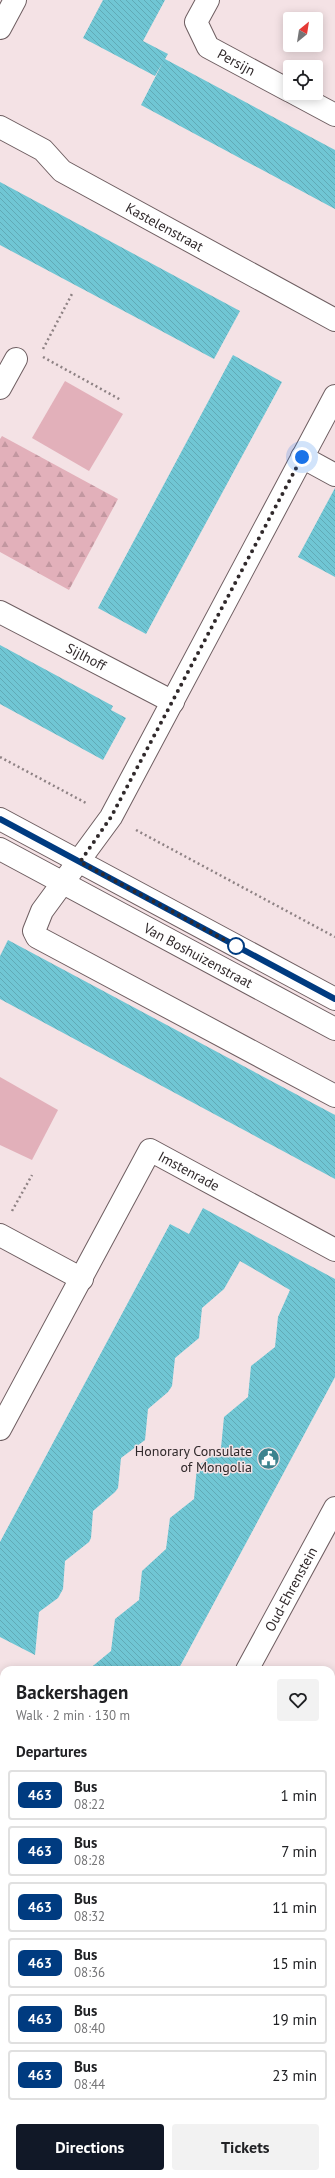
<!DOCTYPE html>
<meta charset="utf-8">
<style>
:root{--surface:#fff;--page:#f2f2f2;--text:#202124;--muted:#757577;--line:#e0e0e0;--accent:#111827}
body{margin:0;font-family:"PT Sans",sans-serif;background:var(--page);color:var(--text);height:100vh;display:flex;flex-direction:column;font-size:15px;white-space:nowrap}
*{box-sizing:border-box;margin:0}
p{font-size:13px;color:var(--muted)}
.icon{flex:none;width:22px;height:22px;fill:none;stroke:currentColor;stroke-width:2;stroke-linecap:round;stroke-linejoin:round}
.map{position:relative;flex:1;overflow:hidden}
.drawer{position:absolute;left:0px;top:1666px;width:335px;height:512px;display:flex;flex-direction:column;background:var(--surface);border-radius:12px 12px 0 0;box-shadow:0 2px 10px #0003}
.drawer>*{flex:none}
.badge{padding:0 8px;border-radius:6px;font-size:14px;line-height:26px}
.needle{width:26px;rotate:30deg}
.tools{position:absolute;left:283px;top:12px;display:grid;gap:8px}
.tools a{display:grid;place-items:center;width:40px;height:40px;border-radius:4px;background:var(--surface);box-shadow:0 2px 10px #0003;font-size:20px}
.you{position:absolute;width:20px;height:20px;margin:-10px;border:3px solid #fff;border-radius:50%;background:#1a73e8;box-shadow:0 0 0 6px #1a73e833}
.map>.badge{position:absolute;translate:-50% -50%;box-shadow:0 0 0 2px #fff}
h2{padding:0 16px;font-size:15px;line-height:36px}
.round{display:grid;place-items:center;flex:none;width:42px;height:42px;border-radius:4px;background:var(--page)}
.headline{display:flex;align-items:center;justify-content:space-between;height:68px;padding:0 16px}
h1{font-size:19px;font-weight:800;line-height:30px}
.primary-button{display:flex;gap:8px;margin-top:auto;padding:8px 16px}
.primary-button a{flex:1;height:46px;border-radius:4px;background:var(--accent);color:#fff;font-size:16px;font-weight:800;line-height:46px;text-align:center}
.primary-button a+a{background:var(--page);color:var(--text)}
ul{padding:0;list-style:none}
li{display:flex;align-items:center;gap:12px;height:50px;margin:0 8px 6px;padding:0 8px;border:2px solid var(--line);border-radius:4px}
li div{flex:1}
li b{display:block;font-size:15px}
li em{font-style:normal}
li .badge{min-width:44px;font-weight:700;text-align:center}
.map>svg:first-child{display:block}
</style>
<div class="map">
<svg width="335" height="2178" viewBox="0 0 335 2178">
<defs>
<pattern id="grass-dots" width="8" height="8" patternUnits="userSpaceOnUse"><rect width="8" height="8" fill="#e2b0ba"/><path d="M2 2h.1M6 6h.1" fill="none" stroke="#c297a0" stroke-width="1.8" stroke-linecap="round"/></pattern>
<pattern id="forest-firs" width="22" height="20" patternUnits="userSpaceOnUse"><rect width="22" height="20" fill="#e2b0ba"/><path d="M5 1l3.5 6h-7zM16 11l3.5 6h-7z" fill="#c297a0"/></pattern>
<pattern id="water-rules" width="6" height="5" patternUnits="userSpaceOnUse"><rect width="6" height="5" fill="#d893a2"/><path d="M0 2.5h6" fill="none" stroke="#b07884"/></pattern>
<pattern id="building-back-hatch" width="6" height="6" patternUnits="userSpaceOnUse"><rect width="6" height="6" fill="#70c6d4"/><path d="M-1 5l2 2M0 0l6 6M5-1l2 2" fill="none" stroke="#61aab6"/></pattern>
</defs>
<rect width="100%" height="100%" fill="#f4e2e5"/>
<g fill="url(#grass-dots)">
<path d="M331,1930l4,2v80l-4,-1z"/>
<path d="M335,2018v64l-4,-2v-37z"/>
</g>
<g fill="url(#forest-firs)">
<path d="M2,436l116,63 -49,91 -69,-38v-113z"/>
<path d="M335,1832v78l-4,-2v-69z"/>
</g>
<g fill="#e2b0ba">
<path d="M65,381l58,33 -34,57 -57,-33z"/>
<path d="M0,1077l58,33 -26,50 -32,-15z"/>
<path d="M0,2001l4,2v171h318l7,4h-329z"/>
</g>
<g fill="url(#water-rules)">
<path d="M0,1898l4,2v108l-4,-2z"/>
<path d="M331,2080l4,2v96h-59l-6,-4h61z"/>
</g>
<g fill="url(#building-back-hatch)">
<path d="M103,0h62l-22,41 25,13 -3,5 170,91v59l-194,-104 22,-43 -8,14 -72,-38z"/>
<path d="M0,182l240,129 -26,48 -214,-114z"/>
<path d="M233,355l49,27 -136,252 -48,-26z"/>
<path d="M335,488v89l-37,-20z"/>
<path d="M0,645l113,61 -2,4 15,8 -23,42 -103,-56z"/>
<path d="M8,940l327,175v64l-335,-180v-43z"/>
<path d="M203,1208l132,71v98l-157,293h-90l23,-19 4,-32 24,-19 3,-29 24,-22 4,-31 24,-19 3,-32 24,-19 3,-31 24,-20 3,-31 24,-19 3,-30 12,-27 -50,-29 -16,28 -22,19 -3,30 -24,20 -3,28 -4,6 -20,17 -3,31 -24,18 -3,30 -3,4 -22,19 -2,27 -2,4 -24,19 -2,28 -5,9 -19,14 -4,43 -35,-18v-95l170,-318 19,10z"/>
</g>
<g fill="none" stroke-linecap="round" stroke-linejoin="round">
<defs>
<g id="minor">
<path id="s1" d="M208,0l-12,22 12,25 82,44"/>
<path d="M0,28l15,-28"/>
<path d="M294,93l41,22"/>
<path id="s2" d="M0,127l43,23 19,21 273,149"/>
<path d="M0,388l16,-29"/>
<path d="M335,396l-224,421 -69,94 -8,20 3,6 298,159"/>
<path d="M302,457l33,18"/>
<path id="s3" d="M0,612l173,90"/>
<path d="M0,819l335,180"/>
<path id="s4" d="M0,849l335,180"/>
<path d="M0,1235l82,44"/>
<path id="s5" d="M0,1429l150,-279 185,100"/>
<path id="s6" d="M247,1670l88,-162"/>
<path d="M0,1709l4,2"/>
</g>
</defs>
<use href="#minor" stroke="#6e5e61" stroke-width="24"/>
<g stroke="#8e8284" stroke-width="2.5" stroke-dasharray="2 3" stroke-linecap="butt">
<path d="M43,349l30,-57"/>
<path d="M43,357l78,43"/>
<path d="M0,757l86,46"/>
<path d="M136,830l199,107"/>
<path d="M12,1211l20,-36"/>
<path d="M331,1916l4,2"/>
<path d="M0,2117l4,3"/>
<path d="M106,2174l8,4"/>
</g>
<use href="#minor" stroke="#fff" stroke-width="22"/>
</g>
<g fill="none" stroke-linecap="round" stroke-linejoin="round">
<defs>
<path id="line" d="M0,819l335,180"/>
</defs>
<use href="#line" stroke="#fff" stroke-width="9"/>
<use href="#line" stroke="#003b80" stroke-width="6"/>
<path stroke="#30292b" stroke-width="4" stroke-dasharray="0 7.2" d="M236,946l-156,-84 31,-45 191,-360"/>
</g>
<defs>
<symbol id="civic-disc" viewBox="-11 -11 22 22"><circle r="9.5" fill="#3c838e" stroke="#f4e2e5"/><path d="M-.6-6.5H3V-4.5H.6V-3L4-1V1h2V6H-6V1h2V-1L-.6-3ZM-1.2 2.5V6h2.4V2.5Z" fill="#fff"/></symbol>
</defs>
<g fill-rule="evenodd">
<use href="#civic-disc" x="256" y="1446" width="25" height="25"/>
</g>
<circle fill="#fff" stroke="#003b80" stroke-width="2" cx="236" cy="946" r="8"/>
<g text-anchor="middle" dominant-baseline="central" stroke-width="3" stroke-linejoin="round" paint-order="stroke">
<g font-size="14" fill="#30292b" stroke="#f4e2e5">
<text stroke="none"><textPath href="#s1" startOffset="85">Persijn</textPath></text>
<text stroke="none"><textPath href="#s2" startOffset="194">Kastelenstraat</textPath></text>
<text stroke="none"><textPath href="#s3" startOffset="97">Sijlhoff</textPath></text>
<text stroke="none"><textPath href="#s4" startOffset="225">Van Boshuizenstraat</textPath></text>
<text stroke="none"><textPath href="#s5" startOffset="361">Imstenrade</textPath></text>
<text stroke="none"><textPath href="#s6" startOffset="92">Oud-Ehrenstein</textPath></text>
</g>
<g font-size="14" fill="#30292b" stroke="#f4e2e5" text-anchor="end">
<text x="252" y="1451">Honorary Consulate<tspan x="252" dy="16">of Mongolia</tspan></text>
</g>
</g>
</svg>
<div class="tools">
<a><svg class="needle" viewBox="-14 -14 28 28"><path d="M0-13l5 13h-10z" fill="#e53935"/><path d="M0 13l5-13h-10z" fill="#757577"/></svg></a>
<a><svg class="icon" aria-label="locate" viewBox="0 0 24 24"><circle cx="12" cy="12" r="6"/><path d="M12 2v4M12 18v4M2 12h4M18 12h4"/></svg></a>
</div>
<div class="you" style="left:302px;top:457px"></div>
<section class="drawer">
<div class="headline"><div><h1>Backershagen</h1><p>Walk · 2 min · 130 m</p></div><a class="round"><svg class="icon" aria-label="heart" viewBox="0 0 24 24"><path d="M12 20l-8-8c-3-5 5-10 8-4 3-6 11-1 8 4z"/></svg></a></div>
<h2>Departures</h2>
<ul>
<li><span class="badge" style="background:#003b80;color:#fff">463</span><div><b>Bus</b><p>08:22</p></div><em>1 min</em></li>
<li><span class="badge" style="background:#003b80;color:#fff">463</span><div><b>Bus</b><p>08:28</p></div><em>7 min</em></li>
<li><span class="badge" style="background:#003b80;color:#fff">463</span><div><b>Bus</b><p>08:32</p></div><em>11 min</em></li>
<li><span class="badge" style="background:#003b80;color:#fff">463</span><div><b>Bus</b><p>08:36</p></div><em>15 min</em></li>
<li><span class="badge" style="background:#003b80;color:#fff">463</span><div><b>Bus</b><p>08:40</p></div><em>19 min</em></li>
<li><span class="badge" style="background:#003b80;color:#fff">463</span><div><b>Bus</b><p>08:44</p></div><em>23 min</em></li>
</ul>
<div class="primary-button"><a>Directions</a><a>Tickets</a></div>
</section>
</div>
